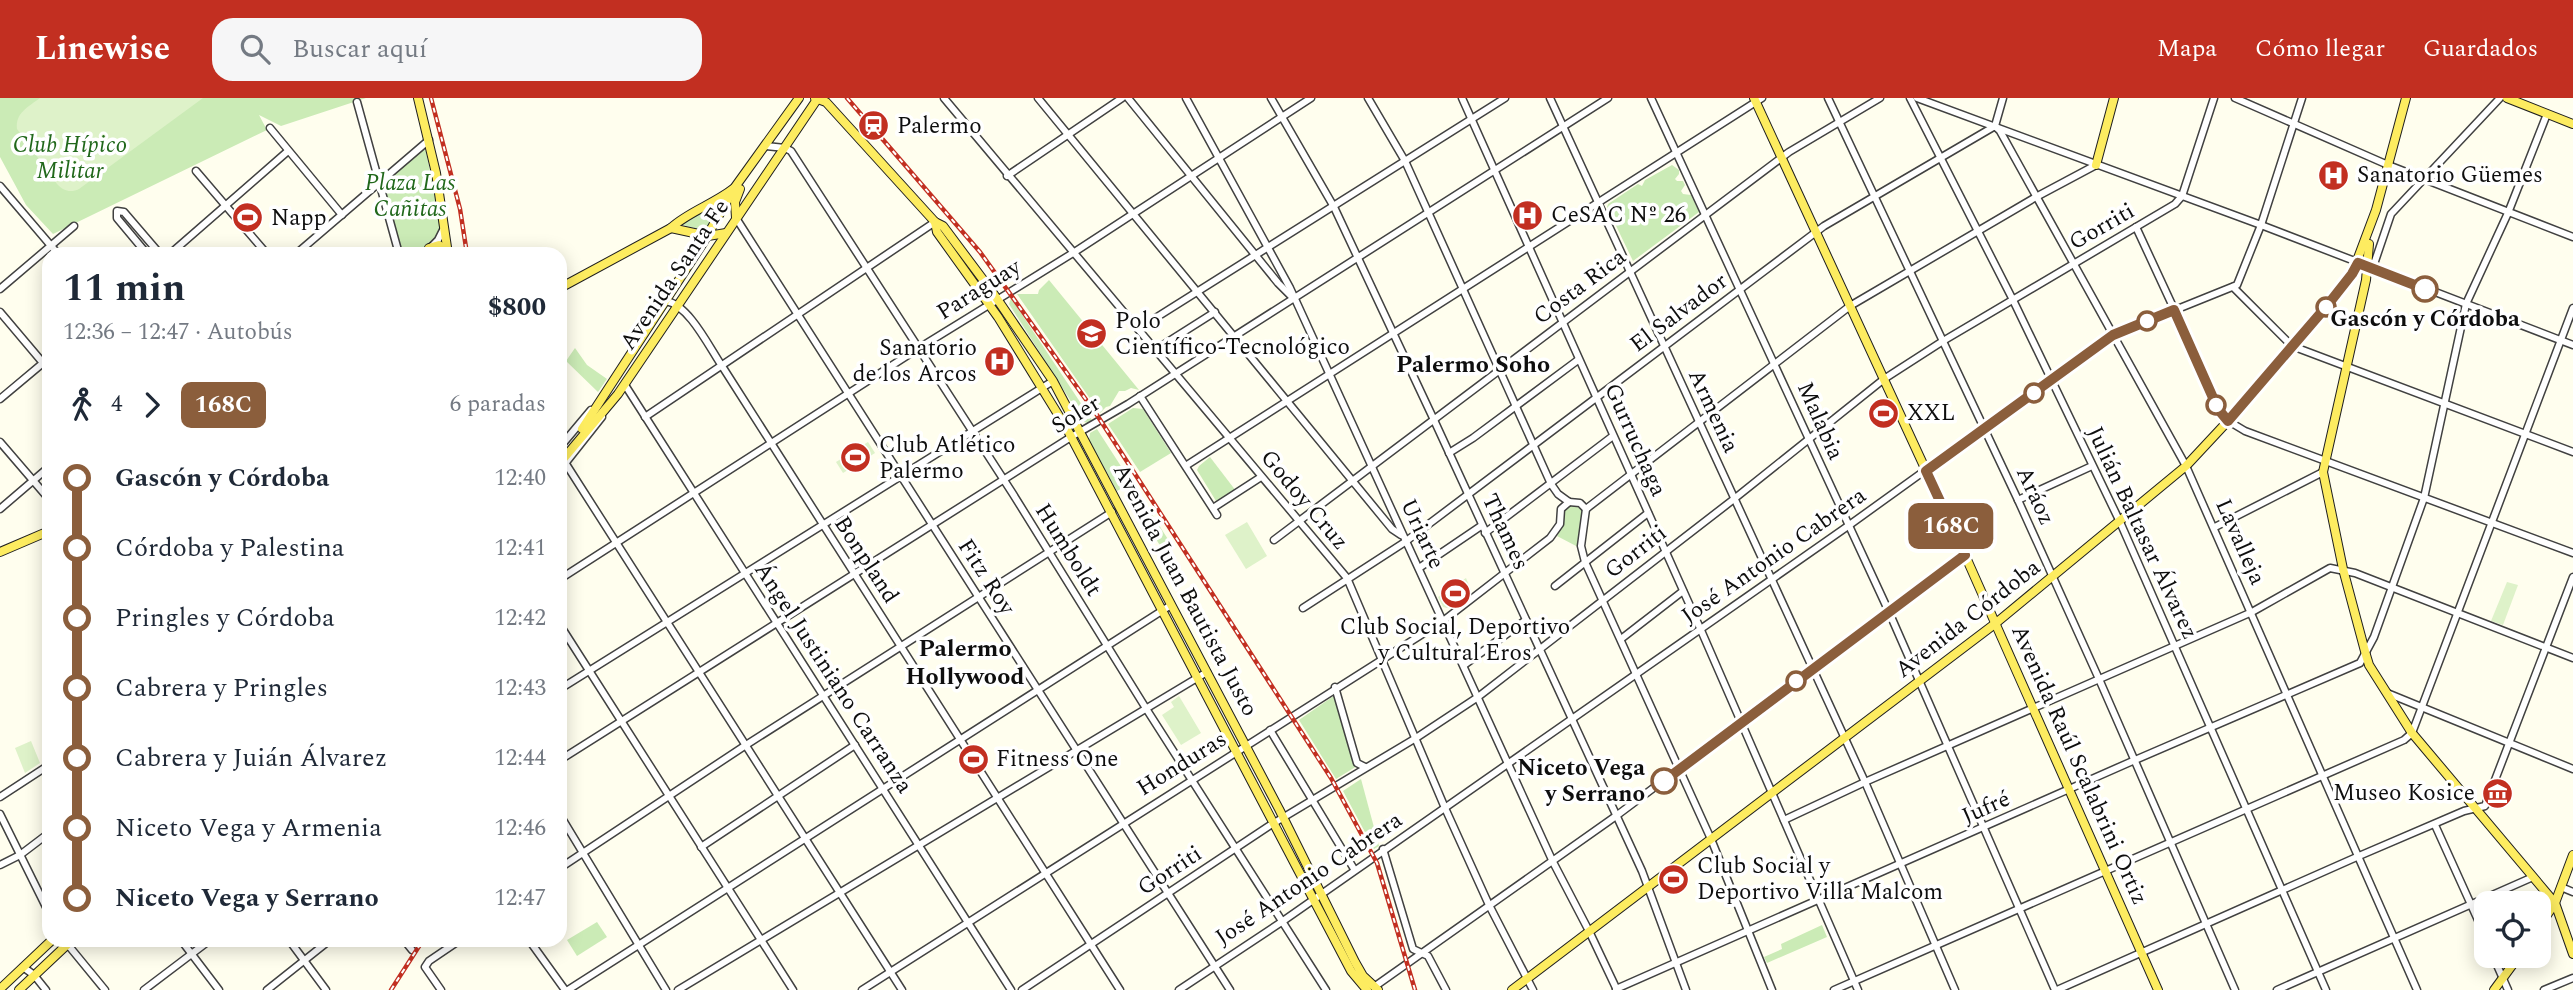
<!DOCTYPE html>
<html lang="es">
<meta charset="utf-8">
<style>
:root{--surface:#fff;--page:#f6f6f7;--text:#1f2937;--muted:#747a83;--accent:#c22f21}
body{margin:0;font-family:Spectral,serif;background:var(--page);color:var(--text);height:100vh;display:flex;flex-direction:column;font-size:26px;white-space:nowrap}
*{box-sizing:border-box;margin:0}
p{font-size:23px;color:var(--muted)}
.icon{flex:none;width:38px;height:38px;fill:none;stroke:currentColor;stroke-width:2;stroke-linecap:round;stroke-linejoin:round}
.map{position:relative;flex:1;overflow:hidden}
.sheet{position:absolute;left:42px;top:149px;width:525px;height:700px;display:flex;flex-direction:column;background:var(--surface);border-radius:21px;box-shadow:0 4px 18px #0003}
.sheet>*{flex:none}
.badge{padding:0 14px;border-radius:10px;font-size:24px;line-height:46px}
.controls{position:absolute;left:2474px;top:793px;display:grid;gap:14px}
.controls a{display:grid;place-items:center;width:77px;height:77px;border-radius:14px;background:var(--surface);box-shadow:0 4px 18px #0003;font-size:35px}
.map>.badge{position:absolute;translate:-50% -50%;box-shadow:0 0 0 4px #fff}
.legs{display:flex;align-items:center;gap:10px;height:77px;padding:0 21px;font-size:23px}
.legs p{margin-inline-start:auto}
.summary{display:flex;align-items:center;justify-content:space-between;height:119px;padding:0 21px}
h1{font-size:38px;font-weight:700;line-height:52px}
ul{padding:0 21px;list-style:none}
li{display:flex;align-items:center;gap:24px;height:70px;font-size:26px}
li i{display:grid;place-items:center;width:10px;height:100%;margin:0 9px;background:currentColor}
li i::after{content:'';width:18px;height:18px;margin:-9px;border:5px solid;border-radius:50%;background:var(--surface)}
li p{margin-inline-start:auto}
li:first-child i{background:linear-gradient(#0000 50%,currentColor 0)}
li:last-child i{background:linear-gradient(currentColor 50%,#0000 0)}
header{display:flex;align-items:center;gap:42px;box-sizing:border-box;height:98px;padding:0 35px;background:var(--accent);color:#fff}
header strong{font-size:33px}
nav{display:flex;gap:38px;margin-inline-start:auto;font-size:24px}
.search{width:490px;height:63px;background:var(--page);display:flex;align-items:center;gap:18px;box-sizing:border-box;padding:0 24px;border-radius:21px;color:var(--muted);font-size:26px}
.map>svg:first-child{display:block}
</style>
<header>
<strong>Linewise</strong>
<div class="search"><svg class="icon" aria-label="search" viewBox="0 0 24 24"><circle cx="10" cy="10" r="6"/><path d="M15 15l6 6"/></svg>Buscar aquí</div>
<nav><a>Mapa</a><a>Cómo llegar</a><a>Guardados</a></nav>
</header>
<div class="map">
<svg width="2573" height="892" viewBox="0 0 2573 892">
<rect width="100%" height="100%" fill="#fffeee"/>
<g fill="#cbebb6">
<path d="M0,0h366l-85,28 -22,-11 8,15 -214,104 -27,-29 -26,-48z"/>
<path d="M423,51l3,2 16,80 -3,5 -19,18h-19l-18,-71z"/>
<path d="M1672,67l7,5v4l-4,5 2,2h6l2,4 -4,6 2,3 8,1 8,17 -66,49 -26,-54 1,-3 30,-20 4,2 3,-6z"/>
<path d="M720,106l-14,27 -27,-7z"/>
<path d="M1049,182l90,110 -8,-2 -6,3h-6l-9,15 -4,1 -6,6 -83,-119h21l1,-4z"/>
<path d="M1011,200l81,122 -4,3 -4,-1 -75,-118z"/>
<path d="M575,250l12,17 20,14 -9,13 -32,-31z"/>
<path d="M1133,310l10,1 28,44 -31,19 -32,-48z"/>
<path d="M1097,331l76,118 -9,5 -40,-65 -7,4 -28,-51 1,-7z"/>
<path d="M1210,359l26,34 -16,11 -4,-1 -19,-31 2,-4z"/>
<path d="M1574,406l8,6 -4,37 -21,-11 6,-12v-13l6,-6z"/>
<path d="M1335,597l22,71 -21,13 -37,-59z"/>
<path d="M1361,681l18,67 -5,3 -31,-58z"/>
<path d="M597,824l10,15 -30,19 -10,-16z"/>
<path d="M1822,827l5,12 -60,26 -3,-6 18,-8 -1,-5z"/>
</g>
<g fill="#def2c9">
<path d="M40,0h163l-124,91c-8,4 -16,2 -22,-5l-40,-55c-2,-16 11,-22 23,-31z"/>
<path d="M868,344l7,11 -32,20 -7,-11z"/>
<path d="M1247,424l20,34 -21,13 -21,-34z"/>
<path d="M1466,480l5,12 -24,18 -4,-1 -5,-10z"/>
<path d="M2507,484l11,3 -15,40 -12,-4z"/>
<path d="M1179,598l22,37 -20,12 -19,-30 12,-8 -3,-5z"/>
<path d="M31,643l9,22 -15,10 -10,-25z"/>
</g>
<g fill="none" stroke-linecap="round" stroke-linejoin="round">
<defs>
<g id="minor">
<path d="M944,0l403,480 98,230 44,97 44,85"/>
<path d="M1038,0l354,431 9,6"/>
<path d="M1128,0l150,185 14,14"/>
<path d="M1186,0l104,190 263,574 36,69 28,59"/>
<path d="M1271,0l63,109 100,213 208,451 44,119"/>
<path d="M1368,0l37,63 146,323 7,10 11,8"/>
<path d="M1462,0l238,530 158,362"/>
<path d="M1550,0l315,684 90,208"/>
<path d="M1651,0l238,514 166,378"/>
<path d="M1828,0l190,402 81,179 136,311"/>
<path d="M1910,0l103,202 107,222 206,468"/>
<path d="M1917,0l344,127 312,120"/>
<path d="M2235,0l153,67 185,72"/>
<path d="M357,4l42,152"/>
<path d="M1995,28l5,5 186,335 231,524"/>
<path d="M270,30l72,87"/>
<path d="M766,48l19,2 6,3 222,343 134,216 179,280"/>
<path d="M196,73l71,83"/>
<path d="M1007,78l115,-78"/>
<path d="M0,88l58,68"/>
<path d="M736,120l494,772"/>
<path d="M2136,129l89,192 20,12 328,122"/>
<path d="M147,156l-30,-36v-7l7,1 36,42"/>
<path d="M170,156l118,-103"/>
<path d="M296,156l133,-114"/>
<path d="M424,156l14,-14 6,-12"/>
<path d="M2372,172l19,-56 109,-116"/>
<path d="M2233,189l59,59 281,106"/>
<path d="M0,191l74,-63"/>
<path d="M666,203c23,4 43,46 56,65l398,624"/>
<path d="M0,214l49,58"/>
<path d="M1138,231l367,-231"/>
<path d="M1155,252l60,-38"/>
<path d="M560,261l2,-2"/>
<path d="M625,287l386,605"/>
<path d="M1140,298l77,119"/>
<path d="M0,301l49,-41"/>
<path d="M645,319l290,-195"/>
<path d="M0,344l49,57"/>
<path d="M560,349l31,-37"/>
<path d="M1449,355l24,-15 105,-78"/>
<path d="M566,366l336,526"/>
<path d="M1187,367l575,-367"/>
<path d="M560,372l42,-53"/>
<path d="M2018,402l74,-34"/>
<path d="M1569,404l11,1 6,6"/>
<path d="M1213,410l48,-31"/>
<path d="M0,411l49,-42"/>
<path d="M1586,411l264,-203 186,-109 60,-32"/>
<path d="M1586,411l-5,37 4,16 126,277 61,151"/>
<path d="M2215,429l108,-55"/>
<path d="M1485,435l128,-97"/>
<path d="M1274,442l515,-388 91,-54"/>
<path d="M1419,470l62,-42"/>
<path d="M560,481l359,-231 154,-95 238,-155"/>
<path d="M1555,488l93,-73"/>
<path d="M1303,510l102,-66 419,-316 171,-100 8,-28"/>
<path d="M560,527l233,365"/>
<path d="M1621,541l62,-48"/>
<path d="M1464,567l62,-45"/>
<path d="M1335,589l22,76 8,4"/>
<path d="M560,591l493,-308"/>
<path d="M2387,595l186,76"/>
<path d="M1270,632l84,139"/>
<path d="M560,662l511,-323 57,-33 480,-306"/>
<path d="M0,699l46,-30"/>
<path d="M0,716l49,99"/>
<path d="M560,717l106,175"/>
<path d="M1784,722l81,-38 387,-170 78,-44 25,5 218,85"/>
<path d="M2435,727l52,115"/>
<path d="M701,749l154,-102"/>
<path d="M1383,751l30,100 15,7 18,34"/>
<path d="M0,767l20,-10 29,-22"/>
<path d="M560,770l186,-123 366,-233"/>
<path d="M2561,789l12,5"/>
<path d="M64,842l41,50"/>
<path d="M181,842l38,50"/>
<path d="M289,842l37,50"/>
<path d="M404,842l8,10"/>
<path d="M529,842l36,50"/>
<path d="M2493,858l15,34"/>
<path d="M23,869l11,8 12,15"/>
<path d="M1374,889l242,-171 349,-261"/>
<path d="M1616,891l519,-229 225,-97 14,-26 50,-139 42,-194 42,-91 39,-99"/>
<path d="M144,892l66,-50"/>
<path d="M267,892l63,-50"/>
<path d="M441,892l-16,-23 4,-6 31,-21"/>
<path d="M568,892l603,-385"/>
<path d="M678,892l529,-318"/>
<path d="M862,892l581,-369 107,-83 10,-14 1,-15 8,-7"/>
<path d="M1022,892l247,-164 147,-88 62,-41 256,-198 150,-120 59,-38 232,-137 7,-8 32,-98"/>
<path d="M1179,892l104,-69 565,-395 265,-191 124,-50 24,-60 41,-127"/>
<path d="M1834,892l570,-250 8,-7 161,-425"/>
<path d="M2057,892l302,-134 105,-45 21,-5 88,-229"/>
<path d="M2277,892l256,-113"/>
<path d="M2544,892l29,-12"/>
</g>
<g id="major">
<path d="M418,0l18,75 12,81"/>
<path d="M815,0l11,4 109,120 8,4 50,67 60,88 226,428 76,153 8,14 15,14"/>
<path d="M1754,0l211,457 193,435"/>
<path d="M2507,0l66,26"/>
<path d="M2096,67l18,-67"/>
<path d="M736,120l-1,-16 5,-13"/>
<path d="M935,124l2,10 61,85 69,112 284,542 16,19"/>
<path d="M671,130l37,8 18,-3"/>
<path d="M2369,146l-3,36 -43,192 20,97 23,86 3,10 43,68 143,170 18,51"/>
<path d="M429,150l10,-3 9,6"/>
<path d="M560,190l111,-60c17,-16 43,-24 62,-39"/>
<path d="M582,331l121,-186 32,-56 64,-89"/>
<path d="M560,365l58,-69 200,-296"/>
<path d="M0,454l49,-21"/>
<path d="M2539,829l16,-24 18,-48"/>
<path d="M0,891l52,-49"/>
<path d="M19,892l53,-50"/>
<path d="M1512,892l484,-367 190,-157 42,-45 124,-147 24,-64 30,-112"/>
<path d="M2494,892l25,-34"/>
</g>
</defs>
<use href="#minor" stroke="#414141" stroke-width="9"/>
<use href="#major" stroke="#1f1f1f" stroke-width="10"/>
<use href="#minor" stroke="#fff" stroke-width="6"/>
<use href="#major" stroke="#fdec60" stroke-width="8"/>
<defs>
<g id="rail">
<path d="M431,0l29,111 7,45"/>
<path d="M847,0l133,154 117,163 234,363 46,85 38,127"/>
<path d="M391,892l32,-50"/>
</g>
</defs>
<use href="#rail" stroke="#c22f21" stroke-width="4.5"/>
<use href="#rail" stroke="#fff" stroke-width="2" stroke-dasharray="5" stroke-linecap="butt"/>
</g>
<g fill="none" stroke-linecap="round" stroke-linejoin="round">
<defs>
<path id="line-1" d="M1664,683l301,-226 -39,-84 187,-136 61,-25 44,99 10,12 98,-114 26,-33 6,-11 67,26"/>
</defs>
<use href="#line-1" stroke="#fff" stroke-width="16"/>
<use href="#line-1" stroke="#8b5e3c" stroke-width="10"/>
</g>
<defs>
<symbol id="station-disc" viewBox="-11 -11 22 22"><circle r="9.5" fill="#c22f21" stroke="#fff"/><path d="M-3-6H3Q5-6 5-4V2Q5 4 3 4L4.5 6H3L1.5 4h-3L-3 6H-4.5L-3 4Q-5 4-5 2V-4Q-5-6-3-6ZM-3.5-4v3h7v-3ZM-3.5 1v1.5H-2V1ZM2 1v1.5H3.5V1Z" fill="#fff"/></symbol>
<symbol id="hospital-disc" viewBox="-11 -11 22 22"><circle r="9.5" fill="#c22f21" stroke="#fff"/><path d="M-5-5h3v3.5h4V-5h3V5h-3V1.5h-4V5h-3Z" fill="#fff"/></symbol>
<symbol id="stadium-disc" viewBox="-11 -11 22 22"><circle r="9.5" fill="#c22f21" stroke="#fff"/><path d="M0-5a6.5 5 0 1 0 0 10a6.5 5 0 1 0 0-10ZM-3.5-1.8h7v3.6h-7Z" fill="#fff"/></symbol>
<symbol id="university-disc" viewBox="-11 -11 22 22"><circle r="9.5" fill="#c22f21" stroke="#fff"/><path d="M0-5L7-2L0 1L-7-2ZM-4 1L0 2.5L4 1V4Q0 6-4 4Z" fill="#fff"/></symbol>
<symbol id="museum-disc" viewBox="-11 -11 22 22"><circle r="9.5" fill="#c22f21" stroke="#fff"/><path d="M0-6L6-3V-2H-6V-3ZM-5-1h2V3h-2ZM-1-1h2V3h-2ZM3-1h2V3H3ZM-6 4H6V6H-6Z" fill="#fff"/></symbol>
</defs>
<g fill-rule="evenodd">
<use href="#station-disc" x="856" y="10" width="35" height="35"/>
<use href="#hospital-disc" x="2316" y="60" width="35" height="35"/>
<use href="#hospital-disc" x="1510" y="100" width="35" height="35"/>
<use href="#stadium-disc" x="230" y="102" width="35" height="35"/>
<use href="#university-disc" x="1074" y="218" width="35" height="35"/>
<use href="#hospital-disc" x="982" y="246" width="35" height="35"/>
<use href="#stadium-disc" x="1866" y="298" width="35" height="35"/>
<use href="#stadium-disc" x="838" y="342" width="35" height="35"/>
<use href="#stadium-disc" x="1438" y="478" width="35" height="35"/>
<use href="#stadium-disc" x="956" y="644" width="35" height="35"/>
<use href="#museum-disc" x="2480" y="678" width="35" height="35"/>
<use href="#stadium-disc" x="1656" y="764" width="35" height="35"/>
</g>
<g fill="#fff" stroke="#8b5e3c" stroke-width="3.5">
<circle cx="2425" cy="191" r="12"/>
<circle cx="2326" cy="209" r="9"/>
<circle cx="2147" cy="223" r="9"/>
<circle cx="2034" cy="295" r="9"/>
<circle cx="2216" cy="307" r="9"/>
<circle cx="1796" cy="583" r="9"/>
<circle cx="1664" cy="683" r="12"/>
</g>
<g text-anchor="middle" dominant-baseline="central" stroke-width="7" stroke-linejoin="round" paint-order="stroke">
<g font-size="23" fill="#0e0e0e" stroke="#fff" text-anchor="start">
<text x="897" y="28">Palermo</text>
<text x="2357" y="77">Sanatorio Güemes</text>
<text x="1551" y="117">CeSAC Nº 26</text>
<text x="271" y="120">Napp</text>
<text x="1115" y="223">Polo<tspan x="1115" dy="26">Científico-Tecnológico</tspan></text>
<text x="977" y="250" text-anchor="end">Sanatorio<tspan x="977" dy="26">de los Arcos</tspan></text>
<text x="1907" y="315">XXL</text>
<text x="879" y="347">Club Atlético<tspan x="879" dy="26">Palermo</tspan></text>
<text x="1455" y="529" text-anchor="middle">Club Social, Deportivo<tspan x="1455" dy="26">y Cultural Eros</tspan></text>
<text x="996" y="661">Fitness One</text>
<text x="2475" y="695" text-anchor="end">Museo Kosice</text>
<text x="1697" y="768">Club Social y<tspan x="1697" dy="26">Deportivo Villa Malcom</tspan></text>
</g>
<g font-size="23" font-style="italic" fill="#21681b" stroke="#fff">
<text x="70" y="47">Club Hípico<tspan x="70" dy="26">Militar</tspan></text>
<text x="410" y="85">Plaza Las<tspan x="410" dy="26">Cañitas</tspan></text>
</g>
<g font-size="23" fill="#0e0e0e" stroke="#fff">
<text transform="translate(2102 129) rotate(-30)">Gorriti</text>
<text transform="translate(675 177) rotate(-56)">Avenida Santa Fe</text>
<text transform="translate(1580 189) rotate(-37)">Costa Rica</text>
<text transform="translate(979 192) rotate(-32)">Paraguay</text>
<text transform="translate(1679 215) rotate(-37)">El Salvador</text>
<text transform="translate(1713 313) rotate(65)">Armenia</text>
<text transform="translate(1076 317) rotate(-31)">Soler</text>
<text transform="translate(1820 323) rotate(66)">Malabia</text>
<text transform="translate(1635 342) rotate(66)">Gurruchaga</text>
<text transform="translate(2035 398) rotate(65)">Aráoz</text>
<text transform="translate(1304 402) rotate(50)">Godoy Cruz</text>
<text transform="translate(1505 434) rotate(65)">Thames</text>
<text transform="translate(2142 435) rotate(65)">Julián Baltasar Álvarez</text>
<text transform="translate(1422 436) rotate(65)">Uriarte</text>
<text transform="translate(2240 444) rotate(66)">Lavalleja</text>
<text transform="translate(1068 452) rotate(58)">Humboldt</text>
<text transform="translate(1636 454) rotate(-38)">Gorriti</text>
<text transform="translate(1774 458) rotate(-35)">José Antonio Cabrera</text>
<text transform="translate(866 462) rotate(57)">Bonpland</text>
<text transform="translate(986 479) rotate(57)">Fitz Roy</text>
<text transform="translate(1185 492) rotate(62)">Avenida Juan Bautista Justo</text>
<text transform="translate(1968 521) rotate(-38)">Avenida Córdoba</text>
<text transform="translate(833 580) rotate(57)">Ángel Justiniano Carranza</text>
<text transform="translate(1182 666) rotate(-32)">Honduras</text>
<text transform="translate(2079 667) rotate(66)">Avenida Raúl Scalabrini Ortiz</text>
<text transform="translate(1986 710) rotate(-24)">Jufré</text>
<text transform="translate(1170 773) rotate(-33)">Gorriti</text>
<text transform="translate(1309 781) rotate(-34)">José Antonio Cabrera</text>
</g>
<g font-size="23" font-weight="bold" fill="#0e0e0e" stroke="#fff">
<text x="2425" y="221">Gascón y Córdoba</text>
<text x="1645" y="670" text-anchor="end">Niceto Vega<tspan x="1645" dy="26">y Serrano</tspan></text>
</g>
<g font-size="24" font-weight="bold" fill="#0e0e0e" stroke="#fff">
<text x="1473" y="267">Palermo Soho</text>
<text x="965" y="551">Palermo<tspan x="965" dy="28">Hollywood</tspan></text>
</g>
</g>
</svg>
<div class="controls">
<a><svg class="icon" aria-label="locate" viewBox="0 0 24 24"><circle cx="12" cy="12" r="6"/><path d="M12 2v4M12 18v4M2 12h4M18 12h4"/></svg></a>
</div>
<b class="badge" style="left:1951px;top:428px;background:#8b5e3c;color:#fff">168C</b>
<section class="sheet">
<div class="summary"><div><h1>11 min</h1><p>12:36 – 12:47 · Autobús</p></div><b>$800</b></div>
<div class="legs"><svg class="icon" aria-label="walk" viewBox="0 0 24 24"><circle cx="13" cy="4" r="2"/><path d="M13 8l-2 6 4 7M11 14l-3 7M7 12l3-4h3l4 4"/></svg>4<svg class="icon" aria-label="forward" viewBox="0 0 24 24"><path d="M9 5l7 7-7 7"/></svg><b class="badge" style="background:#8b5e3c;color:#fff">168C</b><p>6 paradas</p></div>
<ul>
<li><i style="color:#8b5e3c"></i><b>Gascón y Córdoba</b><p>12:40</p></li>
<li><i style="color:#8b5e3c"></i><span>Córdoba y Palestina</span><p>12:41</p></li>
<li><i style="color:#8b5e3c"></i><span>Pringles y Córdoba</span><p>12:42</p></li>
<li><i style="color:#8b5e3c"></i><span>Cabrera y Pringles</span><p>12:43</p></li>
<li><i style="color:#8b5e3c"></i><span>Cabrera y Juián Álvarez</span><p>12:44</p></li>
<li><i style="color:#8b5e3c"></i><span>Niceto Vega y Armenia</span><p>12:46</p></li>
<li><i style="color:#8b5e3c"></i><b>Niceto Vega y Serrano</b><p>12:47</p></li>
</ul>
</section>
</div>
